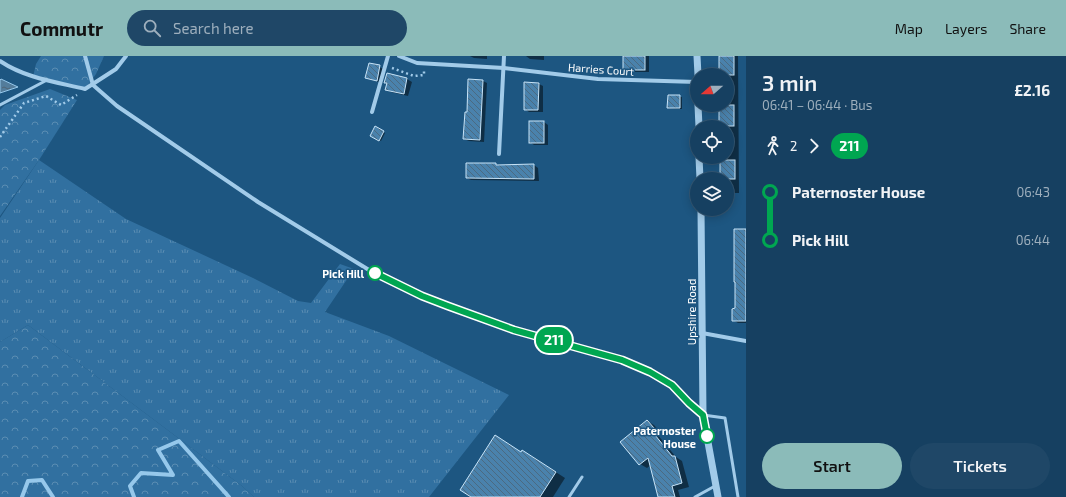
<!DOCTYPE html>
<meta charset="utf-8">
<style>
:root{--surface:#164061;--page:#1f4767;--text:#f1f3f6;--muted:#9eafbd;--line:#355976;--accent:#8bbbb9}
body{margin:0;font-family:"Exo 2",sans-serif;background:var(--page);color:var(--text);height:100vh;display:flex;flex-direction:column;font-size:15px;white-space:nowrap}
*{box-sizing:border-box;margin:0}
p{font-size:13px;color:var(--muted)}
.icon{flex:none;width:22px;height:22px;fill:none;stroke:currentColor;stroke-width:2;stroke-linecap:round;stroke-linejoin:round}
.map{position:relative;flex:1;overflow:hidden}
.drawer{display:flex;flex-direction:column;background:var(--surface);width:320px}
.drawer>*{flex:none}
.badge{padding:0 8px;border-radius:13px;font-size:14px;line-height:26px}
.needle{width:26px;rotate:250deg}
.buttons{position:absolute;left:690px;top:12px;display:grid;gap:8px}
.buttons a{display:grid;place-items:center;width:44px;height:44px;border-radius:50%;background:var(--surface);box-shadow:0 2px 10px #0003,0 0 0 1px var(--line);font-size:20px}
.map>.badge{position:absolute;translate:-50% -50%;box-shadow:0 0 0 2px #fff}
.legs{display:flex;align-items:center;gap:6px;height:44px;padding:0 16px;font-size:13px}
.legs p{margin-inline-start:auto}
.head{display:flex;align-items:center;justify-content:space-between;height:68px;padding:0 16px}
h1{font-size:22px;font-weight:600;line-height:30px}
.primary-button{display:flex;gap:8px;margin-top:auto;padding:8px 16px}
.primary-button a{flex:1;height:46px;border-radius:24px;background:var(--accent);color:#111;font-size:16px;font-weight:600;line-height:46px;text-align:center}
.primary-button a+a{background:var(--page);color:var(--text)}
ul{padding:0 16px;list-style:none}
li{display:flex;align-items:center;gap:14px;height:48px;font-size:15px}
li i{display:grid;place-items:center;width:6px;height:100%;margin:0 5px;background:currentColor}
li i::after{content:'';width:10px;height:10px;margin:-5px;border:3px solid;border-radius:50%;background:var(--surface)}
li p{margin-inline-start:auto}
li:first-child i{background:linear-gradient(#0000 50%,currentColor 0)}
li:last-child i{background:linear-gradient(currentColor 50%,#0000 0)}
header{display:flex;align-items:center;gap:24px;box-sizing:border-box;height:56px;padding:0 20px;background:var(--accent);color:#111}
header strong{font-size:19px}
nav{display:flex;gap:22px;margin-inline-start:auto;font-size:14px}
.search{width:280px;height:36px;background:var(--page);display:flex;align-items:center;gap:10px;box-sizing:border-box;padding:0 14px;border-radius:22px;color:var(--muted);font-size:15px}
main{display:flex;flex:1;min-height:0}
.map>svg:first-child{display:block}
</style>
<header>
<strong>Commutr</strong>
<div class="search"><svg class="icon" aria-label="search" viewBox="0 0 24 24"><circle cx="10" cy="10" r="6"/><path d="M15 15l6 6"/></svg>Search here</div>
<nav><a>Map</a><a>Layers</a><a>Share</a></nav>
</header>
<main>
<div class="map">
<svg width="746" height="441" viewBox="0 0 746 441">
<defs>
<pattern id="grass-tufts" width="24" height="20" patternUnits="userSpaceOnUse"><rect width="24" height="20" fill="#3170a0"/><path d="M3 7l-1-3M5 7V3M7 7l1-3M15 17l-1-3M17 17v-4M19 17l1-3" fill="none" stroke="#5a8db3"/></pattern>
<pattern id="forest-crowns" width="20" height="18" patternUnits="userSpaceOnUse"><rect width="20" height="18" fill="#3170a0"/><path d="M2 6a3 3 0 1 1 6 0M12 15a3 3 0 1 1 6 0" fill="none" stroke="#5a8db3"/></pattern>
<pattern id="water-ripples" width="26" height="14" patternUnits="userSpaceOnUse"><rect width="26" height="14" fill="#537c9b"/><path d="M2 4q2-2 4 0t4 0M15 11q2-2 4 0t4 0" fill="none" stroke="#506474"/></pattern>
<pattern id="building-back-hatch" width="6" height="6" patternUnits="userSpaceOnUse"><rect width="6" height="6" fill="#4a82ac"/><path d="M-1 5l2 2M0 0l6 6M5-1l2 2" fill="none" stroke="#4b6a81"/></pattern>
</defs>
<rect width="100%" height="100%" fill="#1d5681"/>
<path fill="url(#grass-tufts)" d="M39,104l87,59 127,59 45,23 13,2 29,-39 14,5 -29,43 64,24 120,59 -80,102h-175l-12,-11 -214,-161 -28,17v-124z"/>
<g fill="url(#forest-crowns)">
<path d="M41,0h63l-8,18 -11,15 -52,-12 3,-13z"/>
<path d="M50,33l27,11 -38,60 -39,56v-106l5,-5z"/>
<path d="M28,269l214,161 12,11h-254v-155z"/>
</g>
<path fill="url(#water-ripples)" stroke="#96c8eb" d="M1,23l17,8 -18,6v-13z"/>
<g fill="#0007">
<path d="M470,0h17v3l-13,-1z"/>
<path d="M526,0h18v4l-14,-1z"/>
<path d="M624,0h25v16h-20l-5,-3z"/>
<path d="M720,0h18l1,137h-12v-14h-6v-22h6v-30h-7v-22h7v-30h-7z"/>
<path d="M370,8l14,5 -2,14 -15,-5z"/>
<path d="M387,19l20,4 5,3 -4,14 -17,-4 -5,-3 2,-5 -3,-2z"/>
<path d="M483,25l4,2 -3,59 -15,-1 -5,-2 4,-26z"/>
<path d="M539,28l4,2v26h-14l-4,-3z"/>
<path d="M669,40l13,1v12l-14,-1z"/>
<path d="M544,66l4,3v20h-14l-4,-3z"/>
<path d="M376,72l9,5 -4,8 -10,-5z"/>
<path d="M496,108l2,2 36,-1 4,3 1,13 -68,-1 -4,-2z"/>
<path d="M746,174v93h-8l-5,-3 3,-11z"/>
<path d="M647,365l7,4 6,7 -3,2 19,23 6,4 7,26 -11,3 2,7h-21l-8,-32 -4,3 -7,-4 -19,-22z"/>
<path d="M524,399l7,1 34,22 -12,19h-80z"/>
</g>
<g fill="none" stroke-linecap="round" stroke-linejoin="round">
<g stroke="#96c8eb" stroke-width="4">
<path d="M22,441l6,-16 14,-1 11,17"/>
<path d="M134,441l-4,-11 11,-13 32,2 -15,-25 21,-9 50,56"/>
</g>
</g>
<g fill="url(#building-back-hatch)" stroke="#c7e3f7">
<rect x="623" y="0" width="22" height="14"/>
<rect x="719" y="0" width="15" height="19"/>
<path d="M369,7l11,2 -3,16 -12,-3z"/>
<path d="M387,17l20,5 -3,16 -19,-4 2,-7h-3z"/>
<path d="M468,23l15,1 -3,60 -17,-1 2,-27h2z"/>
<path d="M524,26l15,1 -1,27h-14z"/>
<path d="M668,39h12v13h-13z"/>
<rect x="719" y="49" width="15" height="21"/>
<rect x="529" y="65" width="15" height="22"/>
<path d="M375,70l9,5 -5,10 -9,-5z"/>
<rect x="720" y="104" width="15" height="19"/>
<path d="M466,107h30v2l38,-1v15l-68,-1z"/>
<path d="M734,173h12v92h-14v-12l3,-1v-26h-1z"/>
<path d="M647,364l7,8 -3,2 21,26h3l7,27 -10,3 3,11h-17l-10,-39 -9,7 -19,-23z"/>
<path d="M495,379l26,17 1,-2 34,22 -16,25h-69l-11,-7z"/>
</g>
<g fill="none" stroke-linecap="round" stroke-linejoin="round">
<g stroke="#a2cbe9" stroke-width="2.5" stroke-dasharray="2 3" stroke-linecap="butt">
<path d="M392,12l22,8 10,-1v-4"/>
<path d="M0,81l24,-34 22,-7 15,9 16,-10"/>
</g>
<g stroke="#a2cbe9" stroke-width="3">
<path d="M0,49l47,-25"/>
<path d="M703,359l22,3 13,79"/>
<path d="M569,441l13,-20"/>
<path d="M695,441l20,-11"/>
</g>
<g stroke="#a2cbe9" stroke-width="4">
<path d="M85,0l8,29 24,21 141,96 111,68 53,26 26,10 66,24 108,30 28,12 21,13 18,18 14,12"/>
<path d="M399,0l18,7 87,5 94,11 99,3"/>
<path d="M0,5c25,17 56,21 85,28l31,-20 10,-13"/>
<path d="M372,56l16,-56"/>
<path d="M499,98l5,-98"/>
<path d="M702,277l44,8"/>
</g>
<g stroke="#a2cbe9" stroke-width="7">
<path d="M697,0l1,19"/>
<path d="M698,49l1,22"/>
<path d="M699,101l1,22"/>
<path d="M701,153l2,206 15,82"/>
</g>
</g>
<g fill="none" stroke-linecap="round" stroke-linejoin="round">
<defs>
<path id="line-1" d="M375,217l47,23 26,10 66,24 108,30 28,12 22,13 17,18 14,12 4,21"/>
</defs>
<use href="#line-1" stroke="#fff" stroke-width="9"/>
<use href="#line-1" stroke="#00a651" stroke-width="6"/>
</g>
<g fill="#fff" stroke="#00a651" stroke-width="2">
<circle cx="375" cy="217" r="7"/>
<circle cx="707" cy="380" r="7"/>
</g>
<g text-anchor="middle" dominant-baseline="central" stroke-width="3" stroke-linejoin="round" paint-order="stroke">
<g font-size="11" fill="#fff" stroke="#1d5681">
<text transform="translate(601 13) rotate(4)">Harries Court</text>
<text transform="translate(691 256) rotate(-90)">Upshire Road</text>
</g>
<g font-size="11" font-weight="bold" fill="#fff" stroke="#1d5681" text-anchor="end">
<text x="364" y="217">Pick Hill</text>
<text x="696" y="374">Paternoster<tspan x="696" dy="13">House</tspan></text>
</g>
</g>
</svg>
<div class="buttons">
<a><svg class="needle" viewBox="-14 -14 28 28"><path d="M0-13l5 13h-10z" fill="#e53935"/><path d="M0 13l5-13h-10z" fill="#9eafbd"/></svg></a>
<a><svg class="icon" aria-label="locate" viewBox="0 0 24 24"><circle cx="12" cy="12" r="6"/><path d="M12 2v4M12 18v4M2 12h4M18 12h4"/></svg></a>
<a><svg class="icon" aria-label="layers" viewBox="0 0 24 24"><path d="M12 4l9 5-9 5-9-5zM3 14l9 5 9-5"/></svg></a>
</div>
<b class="badge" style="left:554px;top:284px;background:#00a651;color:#fff">211</b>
</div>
<section class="drawer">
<div class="head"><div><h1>3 min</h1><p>06:41 – 06:44 · Bus</p></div><b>£2.16</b></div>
<div class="legs"><svg class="icon" aria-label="walk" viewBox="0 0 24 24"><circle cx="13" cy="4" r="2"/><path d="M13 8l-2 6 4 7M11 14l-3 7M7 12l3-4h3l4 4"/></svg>2<svg class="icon" aria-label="forward" viewBox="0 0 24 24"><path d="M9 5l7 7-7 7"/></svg><b class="badge" style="background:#00a651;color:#fff">211</b></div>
<ul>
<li><i style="color:#00a651"></i><b>Paternoster House</b><p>06:43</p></li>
<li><i style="color:#00a651"></i><b>Pick Hill</b><p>06:44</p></li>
</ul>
<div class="primary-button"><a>Start</a><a>Tickets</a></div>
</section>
</main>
